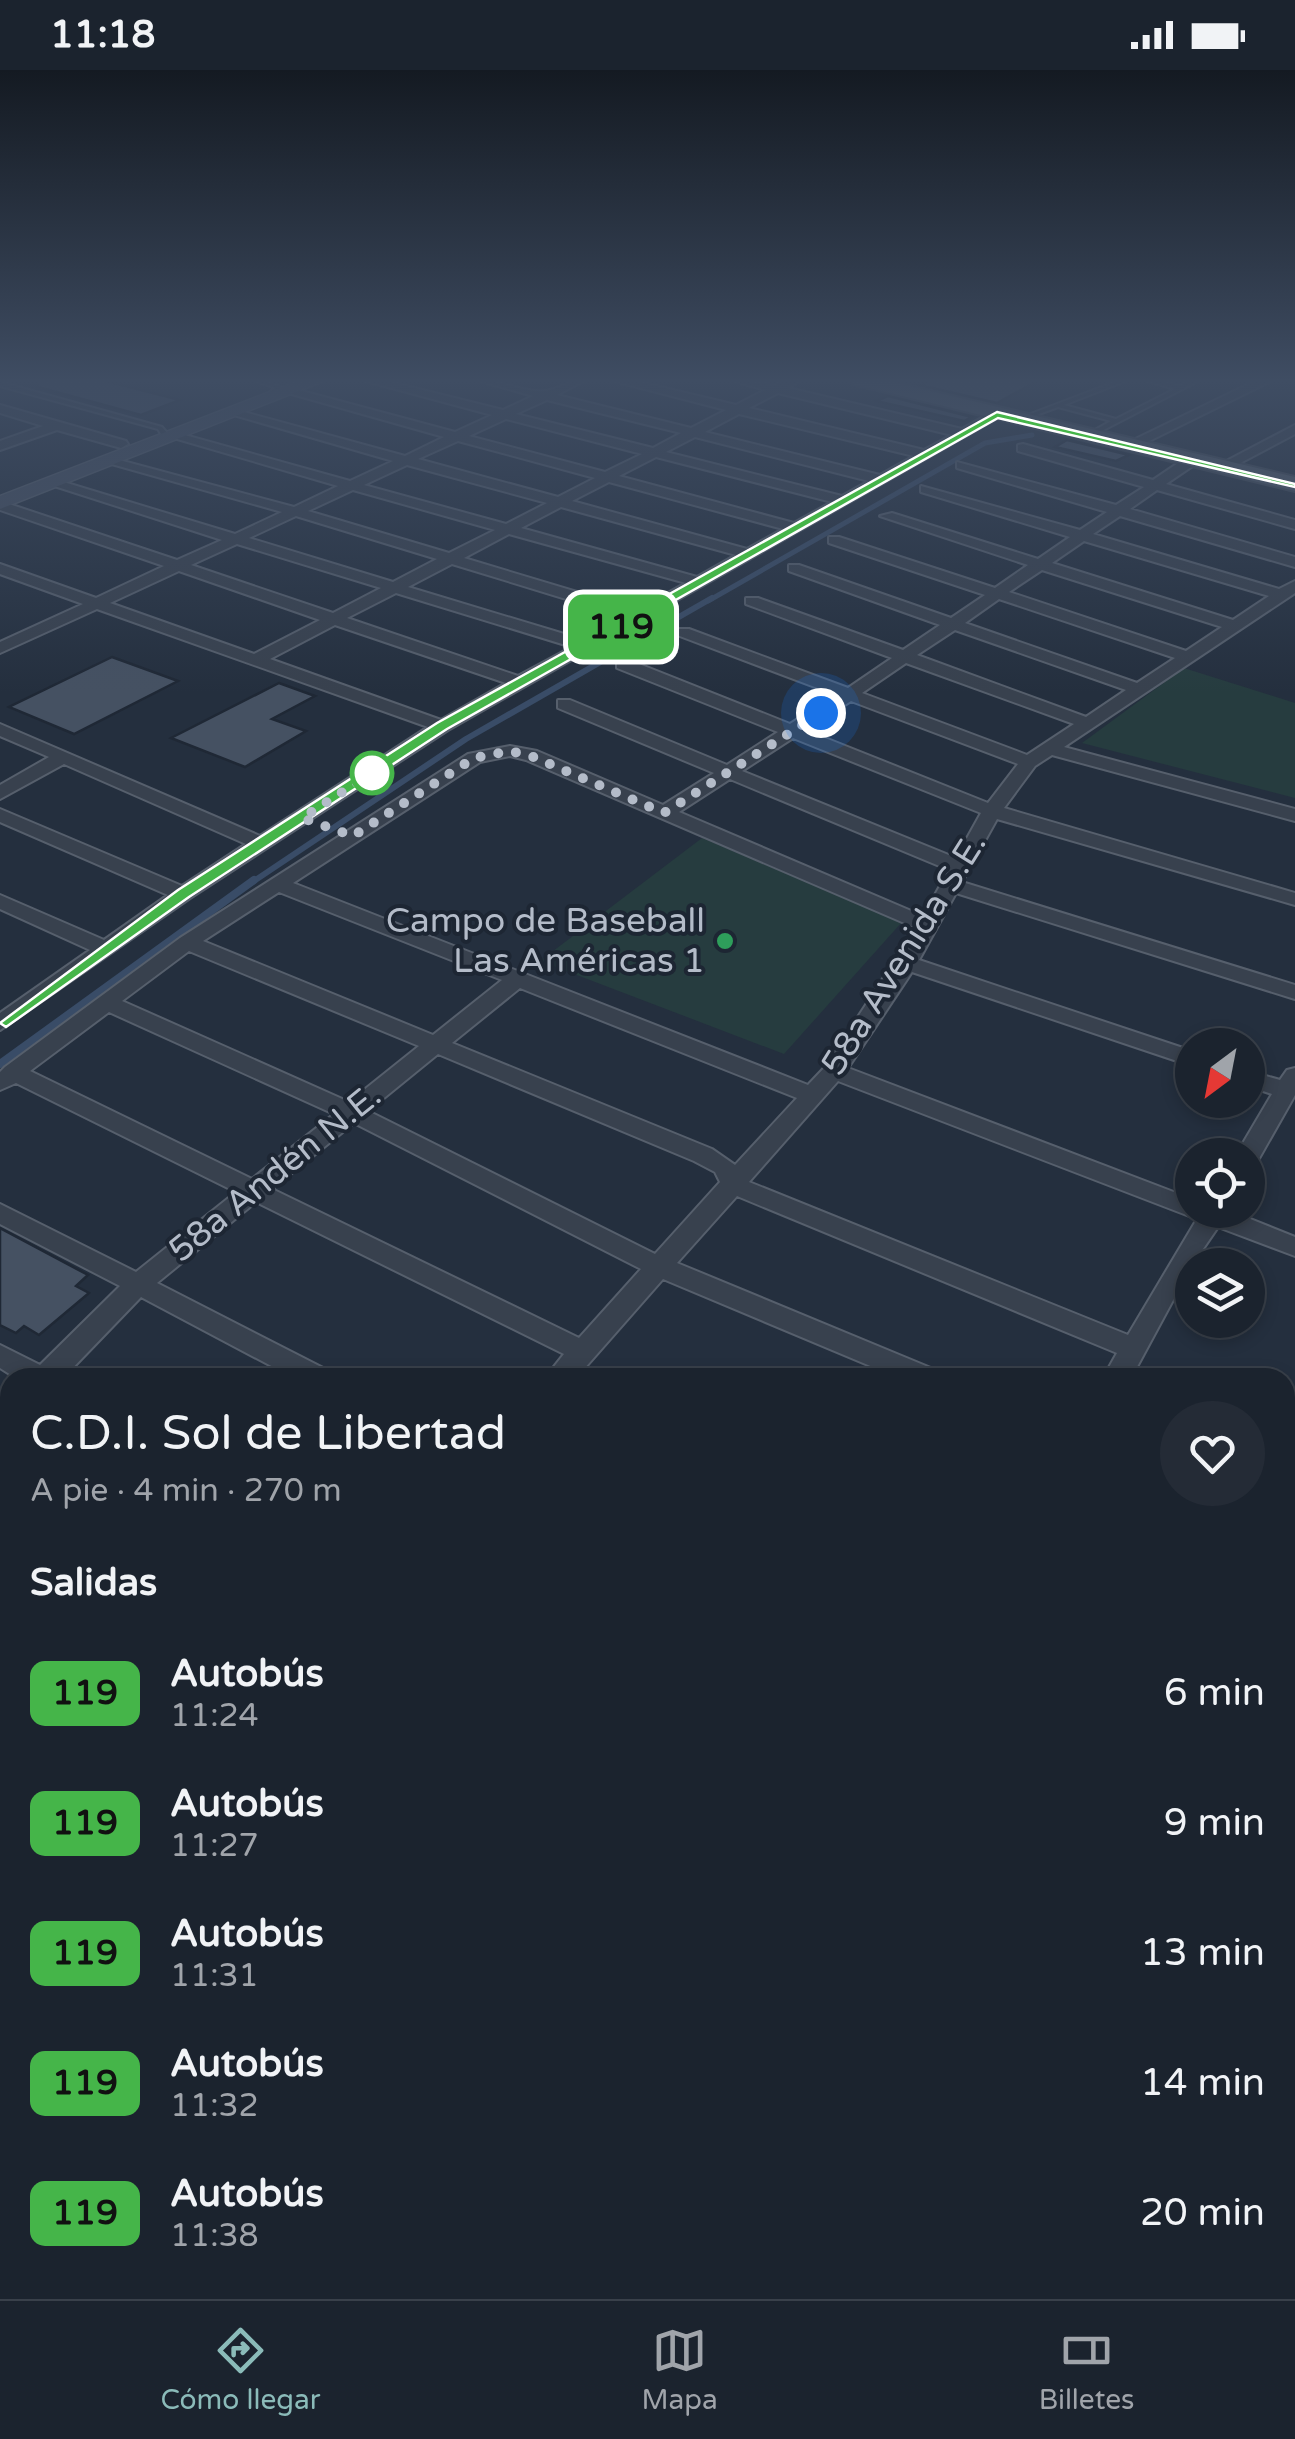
<!DOCTYPE html>
<html lang="es">
<meta charset="utf-8">
<style>
:root{--surface:#1b232e;--page:#242b36;--text:#f1f3f6;--muted:#a0a4aa;--line:#39404a;--accent:#8bbbb9}
body{margin:0;font-family:"Varela Round",sans-serif;background:var(--page);color:var(--text);height:100vh;display:flex;flex-direction:column;font-size:38px;white-space:nowrap}
*{box-sizing:border-box;margin:0}
p{font-size:32px;color:var(--muted)}
.icon{flex:none;width:55px;height:55px;fill:none;stroke:currentColor;stroke-width:2;stroke-linecap:round;stroke-linejoin:round}
.map{position:relative;flex:1;overflow:hidden}
.panel{position:absolute;left:0px;top:1298px;width:1295px;height:932px;display:flex;flex-direction:column;background:var(--surface);border-radius:30px 30px 0 0;box-shadow:0 5px 15px #0003,0 0 0 2px var(--line)}
.panel>*{flex:none}
.badge{padding:0 20px;border-radius:15px;font-size:35px;line-height:65px}
.needle{width:65px;rotate:212deg}
.buttons{position:absolute;left:1175px;top:958px;display:grid;gap:20px}
.buttons a{display:grid;place-items:center;width:90px;height:90px;border-radius:50%;background:var(--surface);box-shadow:0 5px 15px #0003,0 0 0 2px var(--line);font-size:50px}
.you{position:absolute;width:50px;height:50px;margin:-25px;border:8px solid #fff;border-radius:50%;background:#1a73e8;box-shadow:0 0 0 15px #1a73e833}
.map>.badge{position:absolute;translate:-50% -50%;box-shadow:0 0 0 5px #fff}
h2{padding:0 30px;font-size:38px;line-height:90px}
.round{display:grid;place-items:center;flex:none;width:105px;height:105px;border-radius:52px;background:var(--page)}
.summary{display:flex;align-items:center;justify-content:space-between;height:170px;padding:0 30px}
h1{font-size:48px;font-weight:600;line-height:75px}
ul{padding:0;list-style:none}
li{display:flex;align-items:center;gap:30px;height:130px;padding:0 30px}
li div{flex:1}
li b{display:block;font-size:38px}
li em{font-style:normal}
li .badge{min-width:110px;font-weight:700;text-align:center}
.status{display:flex;justify-content:space-between;align-items:center;height:70px;padding:0 50px;background:var(--surface);direction:ltr}
.status svg{height:28px;fill:currentColor}
.tabs{display:flex;justify-content:space-around;align-items:center;height:140px;border-top:2px solid var(--line);background:var(--surface);font-size:28px;color:var(--muted)}
.tabs a{display:grid;justify-items:center;gap:5px}
.tabs .current{color:var(--accent)}
.map>svg:first-child{display:block}
</style>
<div class="status"><b>11:18</b><svg viewBox="0 0 49 12"><path d="M0 12V9h3v3zM5 12V6h3v6zM10 12V3h3v9zM15 12V0h3v12zM26 1h20v11H26zM47 4h2v5h-2z"/></svg></div>
<div class="map">
<svg width="1295" height="2229" viewBox="0 0 1295 2229">
<rect width="100%" height="100%" fill="#242f3e"/>
<g fill="#263c3f">
<path d="M1184,598l111,35v95l-213,-55z"/>
<path d="M702,768l200,84 -118,132 -244,-93z"/>
</g>
<g fill="none" stroke-linecap="round" stroke-linejoin="round">
<path stroke="#394c67" stroke-width="5" d="M708,531l277,-158 47,-8"/>
<path stroke="#394c67" stroke-width="6" d="M251,813l215,-144 246,-141"/>
<path stroke="#394c67" stroke-width="8" d="M0,994l254,-184"/>
<g stroke="#394c67" stroke-width="14">
<path d="M1285,1774l10,-5"/>
<path d="M515,2229l13,-9"/>
</g>
</g>
<g fill="#455162" stroke="#1f2835" stroke-width="2.5">
<path d="M39,310h63l78,20 -39,15 -103,-28z"/>
<path d="M932,310h107l-42,23 -77,-18z"/>
<path d="M888,326l84,21 -8,4 -88,-20z"/>
<path d="M1067,370l62,15 -13,6 -61,-14z"/>
<path d="M112,587l66,24 -104,53 -65,-27z"/>
<path d="M279,613l36,13 -43,23 34,12 -61,36 -74,-29z"/>
<path d="M0,1158l88,47 -12,11 13,7 -50,42 -15,-9 -8,7 -16,-8z"/>
</g>
<g fill="none" stroke-linecap="round" stroke-linejoin="round">
<defs>
<g id="lane">
<path d="M254,310h8l21,8 -13,9h-4v-2l9,-7z"/>
<path d="M1120,310h8l-64,25 52,14 59,-30 -30,-9h10l25,6 13,-6h7l-112,58 -3,-2 1,-1 25,-14 -53,-14 -38,14 -5,-1z"/>
<path d="M0,312l162,45 6,7 -10,9h-4v-2l7,-7 -3,-5 -158,-43z"/>
</g>
<g id="street">
<path d="M362,310h20l121,30 30,-14 -56,-16c21,0 50,13 67,11 15,-1 25,-11 41,-11l-28,15 134,33 35,-18 -116,-30h21l105,25 29,-15 -34,-10 44,5 10,-5h15l-12,8 174,41 30,-17 11,3 -555,315 -258,168 -190,132v-17l90,-63 -90,-41v-14l104,45 64,-45 -168,-73v-13l182,77 64,-42 -182,-80 -64,35v-14l49,-28 -49,-21v-12l260,112 168,-109 -331,-118 -97,44v-11l83,-38 -83,-30v-10l96,34 68,-32 -164,-56v-9l177,59 45,-20 -177,-57 12,-3 178,54 47,-22 -181,-51 7,-4 186,50 44,-21 -171,-50 7,-4 176,49 43,-20 -166,-48 6,-4 172,47 39,-19 -163,-46 6,-4 168,45 37,-17zM778,323l174,42 -28,15 -175,-42zM547,330l134,33 -28,15 -137,-34zM739,344l175,42 -34,19 -175,-43zM506,349l136,35 -37,18 -136,-36zM695,367l174,44 -27,15 -176,-44zM458,371l137,37 -37,19 -140,-38zM656,387l176,45 -38,21 -175,-47zM407,395l140,38 -41,21 -142,-39zM609,412l174,47 -36,20 -175,-48zM353,420l142,40 -46,23 -141,-42zM561,437l175,48 -39,22 -176,-49zM296,446l141,43 -44,23 -144,-44zM509,464l177,49 -49,27 -173,-52zM237,474l144,44 -48,25 -142,-48zM452,494l173,53 -41,23 -176,-53zM179,501l141,49 -66,34 -144,-51zM396,523l176,54 -54,29 -171,-58zM335,555l171,58 -65,37 -171,-61z"/>
<path d="M1257,310h16l-140,69 -12,-3z"/>
<path d="M0,335l126,36 2,3 -7,4 -64,-18 -57,20v-9l43,-15 -43,-13z"/>
<path d="M1295,355v9l-68,36 -12,-3z"/>
<path d="M1023,374l130,36 34,-23h10v6l-31,21 129,36v9l-138,-39 -27,19 165,48v10l-175,-51 -27,18 186,55 16,-8v12l-231,154 231,62v12l-243,-66 -17,11 -31,42 291,85v12l-298,-86 -35,63 333,103v14l-339,-106 -37,67 273,91v15l-280,-94 -64,96 344,131v11h36l67,27v19l-77,-29 -26,38 -61,113h-28l14,-25 -380,-157 -60,67 261,108 4,7h-43l-236,-99 -87,99h-31l19,-24 -308,-152 -99,81 172,88 4,7h-39l-153,-81 -78,81h-47l-16,-10v-23l40,20 80,-79 -120,-62v-20l136,68 100,-80 -220,-109 -16,7v-18l5,-5 175,-129 288,-184 42,-8 27,5 126,54 51,-32 -156,-65v-8h12l157,65 51,-33 -161,-64v-8h12l161,64 46,-29 -159,-60v-6h12l159,59 44,-30 -146,-54v-6h12l145,52 37,-25 -151,-54v-6h10l152,53 34,-23 -156,-52v-6h10l156,51 33,-23 -148,-49 12,-3 146,46 32,-22 -149,-45v-6l159,44 27,-18 -150,-44v-6l159,43 28,-18 -126,-36v-6zM1084,471l185,55 -36,24 -181,-57zM1042,500l180,57 -36,24 -177,-59zM999,529l176,59 -38,25 -172,-60zM955,560l171,60 -40,27 -169,-62zM906,593l168,61 -47,31 -165,-62zM851,631l167,63 -30,39 -183,-73zM793,668l188,75 -25,45 -214,-87zM510,686l16,4 390,168 -90,138 -18,19 -515,-202 187,-121zM730,709l219,91 -26,46 -244,-104zM279,822l223,88 -69,55 -230,-94zM189,881l230,95 -70,56 -227,-101zM520,918l277,110 -62,67 -23,-16 -260,-106zM109,942l225,102 -82,65 -222,-108zM438,984l256,107 21,11 5,10 -65,72 -287,-143zM838,1011l359,138 -69,116 -379,-153zM354,1053l287,146 -62,69 -307,-149z"/>
<path d="M1295,998v27l-38,67 -9,2v-9h-12l36,-61 -24,-8v-15l32,9 7,-10z"/>
<path d="M10,1324v27l-10,3v-27z"/>
<path d="M0,1463l10,4v29l-10,-4z"/>
<path d="M1295,1497v49l-10,3v-49z"/>
<path d="M0,1715l10,4v36l-10,-4z"/>
<path d="M10,1804v42l-10,4v-42z"/>
<path d="M1295,1862v36l-10,2v-36z"/>
<path d="M1285,2051l10,4v41l-10,-4z"/>
<path d="M10,2148v50l-10,4v-50z"/>
<path d="M238,2220h45l-4,9h-44z"/>
<path d="M962,2220h45l-4,9h-44z"/>
</g>
<path id="secondary" d="M301,310h25l-326,129v-13z"/>
<path id="primary" d="M850,310h34l411,97v14l-442,-107z"/>
</defs>
<use href="#lane" stroke="#565f6c" stroke-width="4"/>
<use href="#street" stroke="#565f6c" stroke-width="4"/>
<use href="#secondary" stroke="#565f6c" stroke-width="3"/>
<use href="#primary" stroke="#414a57" stroke-width="4"/>
<use href="#lane" fill="#38414e" fill-rule="evenodd"/>
<use href="#street" fill="#38414e" fill-rule="evenodd"/>
<use href="#secondary" fill="#465061" fill-rule="evenodd"/>
<use href="#primary" fill="#56606e" fill-rule="evenodd"/>
</g>
<linearGradient id="sky" x2="0" y2="1"><stop stop-color="#141a22"/><stop offset="0.5" stop-color="#3f4d63"/><stop offset="1" stop-color="#3f4d63" stop-opacity="0"/></linearGradient>
<rect width="1295" height="622" fill="url(#sky)"/>
<path fill="#45b549" stroke="#fff" stroke-width="2.5" d="M997,342l298,72v3l-297,-69 -551,311 -258,168 -183,130 -6,-4 178,-133 259,-167z"/>
<g fill="none" stroke-linecap="round" stroke-linejoin="round">
<path stroke="#b4bcc9" stroke-width="10" stroke-dasharray="0 18" d="M372,703l-70,45 51,18 121,-78 36,-7 21,5 133,57 157,-100"/>
</g>
<circle fill="#fff" stroke="#45b549" stroke-width="5" cx="372" cy="703" r="20"/>
<circle fill="#2e9e5b" stroke="#1d2633" stroke-width="4" cx="725" cy="871" r="10"/>
<g text-anchor="middle" dominant-baseline="central" stroke-width="8" stroke-linejoin="round" paint-order="stroke">
<g font-size="35" fill="#b4bcc9" stroke="#1d2633" text-anchor="end">
<text x="705" y="851">Campo de Baseball<tspan x="705" dy="40">Las Américas 1</tspan></text>
</g>
<g font-size="35" fill="#b4bcc9" stroke="#1d2633">
<text transform="translate(904 884) rotate(-58)">58a Avenida S.E.</text>
<text transform="translate(275 1103) rotate(-39)">58a Andén N.E.</text>
</g>
</g>
</svg>
<div class="buttons">
<a><svg class="needle" viewBox="-14 -14 28 28"><path d="M0-13l5 13h-10z" fill="#e53935"/><path d="M0 13l5-13h-10z" fill="#a0a4aa"/></svg></a>
<a><svg class="icon" aria-label="locate" viewBox="0 0 24 24"><circle cx="12" cy="12" r="6"/><path d="M12 2v4M12 18v4M2 12h4M18 12h4"/></svg></a>
<a><svg class="icon" aria-label="layers" viewBox="0 0 24 24"><path d="M12 4l9 5-9 5-9-5zM3 14l9 5 9-5"/></svg></a>
</div>
<div class="you" style="left:821px;top:643px"></div>
<b class="badge" style="left:621px;top:557px;background:#45b549;color:#111">119</b>
<section class="panel">
<div class="summary"><div><h1>C.D.I. Sol de Libertad</h1><p>A pie · 4 min · 270 m</p></div><a class="round"><svg class="icon" aria-label="heart" viewBox="0 0 24 24"><path d="M12 20l-8-8c-3-5 5-10 8-4 3-6 11-1 8 4z"/></svg></a></div>
<h2>Salidas</h2>
<ul>
<li><span class="badge" style="background:#45b549;color:#111">119</span><div><b>Autobús</b><p>11:24</p></div><em>6 min</em></li>
<li><span class="badge" style="background:#45b549;color:#111">119</span><div><b>Autobús</b><p>11:27</p></div><em>9 min</em></li>
<li><span class="badge" style="background:#45b549;color:#111">119</span><div><b>Autobús</b><p>11:31</p></div><em>13 min</em></li>
<li><span class="badge" style="background:#45b549;color:#111">119</span><div><b>Autobús</b><p>11:32</p></div><em>14 min</em></li>
<li><span class="badge" style="background:#45b549;color:#111">119</span><div><b>Autobús</b><p>11:38</p></div><em>20 min</em></li>
</ul>
</section>
</div>
<nav class="tabs">
<a class="current"><svg class="icon" aria-label="directions" viewBox="0 0 24 24"><path d="M12 3l9 9-9 9-9-9zM9 14v-3h6M13 9l2 2-2 2"/></svg>Cómo llegar</a>
<a><svg class="icon" aria-label="map" viewBox="0 0 24 24"><path d="M3 6l6-2 6 2 6-2v14l-6 2-6-2-6 2zM9 4v14M15 6v14"/></svg>Mapa</a>
<a><svg class="icon" aria-label="tickets" viewBox="0 0 24 24"><path d="M3 7h18v10H3zM15 7v10"/></svg>Billetes</a>
</nav>
